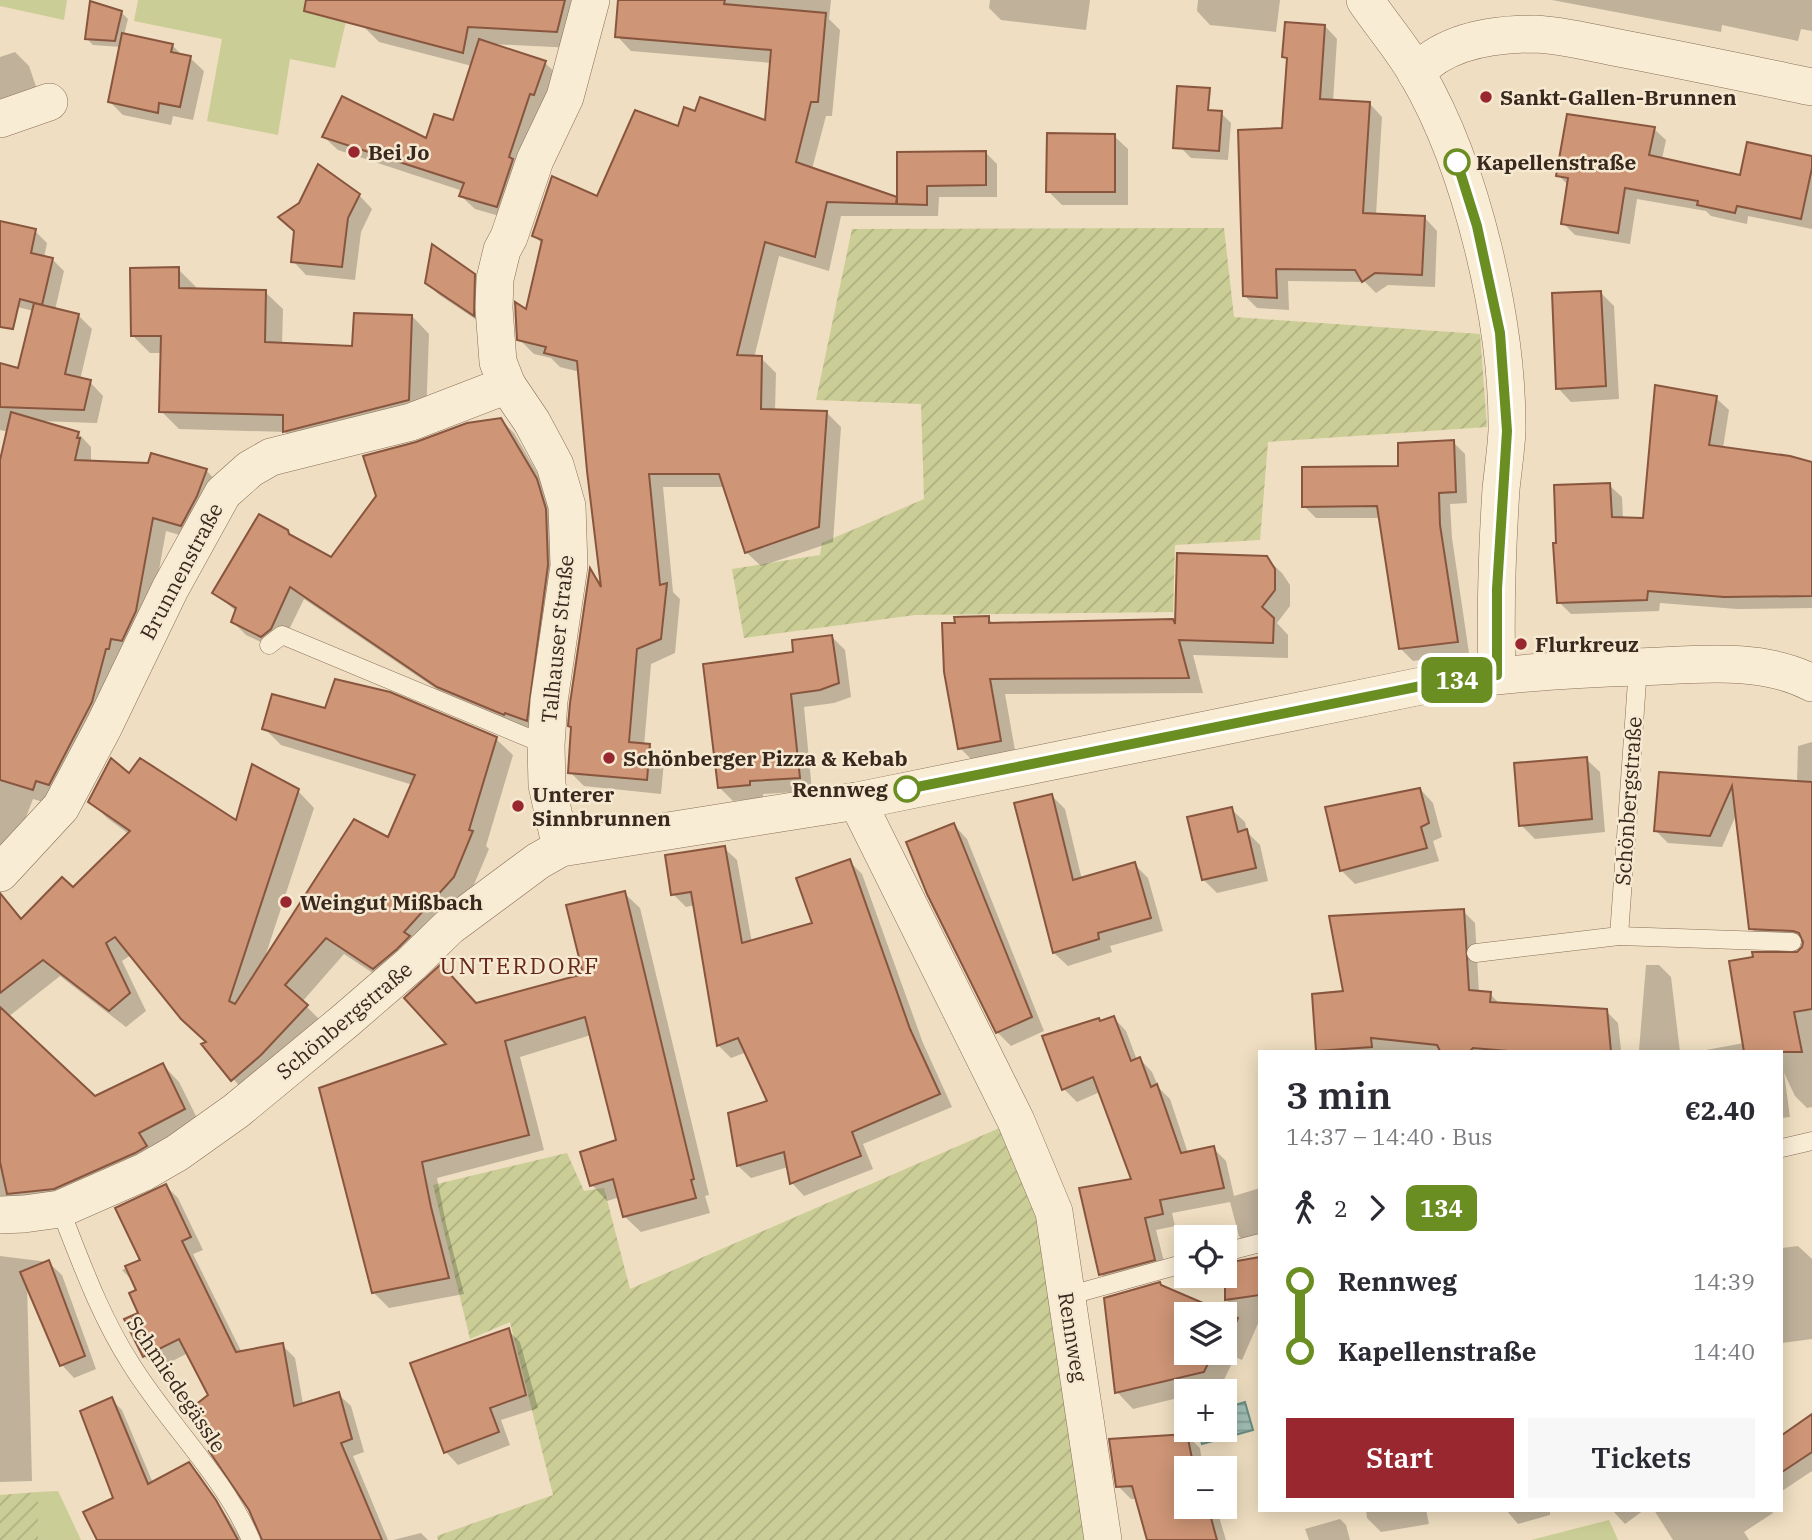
<!DOCTYPE html>
<meta charset="utf-8">
<style>
:root{--surface:#fff;--page:#f7f7f7;--text:#2b2b33;--muted:#7c7c81;--accent:#99272f}
body{margin:0;font-family:"IBM Plex Serif",serif;background:var(--page);color:var(--text);height:100vh;display:flex;flex-direction:column;font-size:26px;white-space:nowrap}
*{box-sizing:border-box;margin:0}
p{font-size:23px;color:var(--muted)}
.icon{flex:none;width:38px;height:38px;fill:none;stroke:currentColor;stroke-width:2;stroke-linecap:round;stroke-linejoin:round}
.map{position:relative;flex:1;overflow:hidden}
.drawer{position:absolute;left:1258px;top:1050px;width:525px;height:462px;display:flex;flex-direction:column;background:var(--surface);border-radius:0px;box-shadow:0 4px 18px #0003}
.drawer>*{flex:none}
.badge{padding:0 14px;border-radius:10px;font-size:24px;line-height:46px}
.controls{position:absolute;left:1174px;top:1225px;display:grid;gap:14px}
.controls a{display:grid;place-items:center;width:63px;height:63px;border-radius:0px;background:var(--surface);box-shadow:0 4px 18px #0003;font-size:35px}
.map>.badge{position:absolute;translate:-50% -50%;box-shadow:0 0 0 4px #fff}
.legs{display:flex;align-items:center;gap:10px;height:77px;padding:0 28px;font-size:23px}
.legs p{margin-inline-start:auto}
.summary{display:flex;align-items:center;justify-content:space-between;height:119px;padding:0 28px}
h1{font-size:38px;font-weight:600;line-height:52px}
.cta{display:flex;gap:14px;margin-top:auto;padding:14px 28px}
.cta a{flex:1;height:80px;border-radius:0px;background:var(--accent);color:#fff;font-size:28px;font-weight:600;line-height:80px;text-align:center}
.cta a+a{background:var(--page);color:var(--text)}
ul{padding:0 28px;list-style:none}
li{display:flex;align-items:center;gap:24px;height:70px;font-size:26px}
li i{display:grid;place-items:center;width:10px;height:100%;margin:0 9px;background:currentColor}
li i::after{content:'';width:18px;height:18px;margin:-9px;border:5px solid;border-radius:50%;background:var(--surface)}
li p{margin-inline-start:auto}
li:first-child i{background:linear-gradient(#0000 50%,currentColor 0)}
li:last-child i{background:linear-gradient(currentColor 50%,#0000 0)}
.map>svg:first-child{display:block}
</style>
<div class="map">
<svg width="1812" height="1540" viewBox="0 0 1812 1540">
<defs>
<pattern id="garden-furrows" width="10" height="10" patternUnits="userSpaceOnUse" patternTransform="scale(1.75)"><rect width="10" height="10" fill="#cacd95"/><path d="M-1 1l2-2M0 10L10 0M9 11l2-2" fill="none" stroke="#aeb080"/></pattern>
<pattern id="water-rules" width="6" height="5" patternUnits="userSpaceOnUse" patternTransform="scale(1.75)"><rect width="6" height="5" fill="#a4c1b7"/><path d="M0 2.5h6" fill="none" stroke="#879d94"/></pattern>
</defs>
<rect width="100%" height="100%" fill="#efdec1"/>
<g fill="#cacd95">
<path d="M0,0h67l-3,20 -64,-14z"/>
<path d="M138,0h213l-16,68 -45,-9 -12,76 -71,-14 15,-82 -88,-18z"/>
<path d="M58,1491l23,49h-43v-48z"/>
<path d="M1609,1520l9,20h-87z"/>
</g>
<g fill="url(#garden-furrows)">
<path d="M1224,228l10,89 246,17 7,93 -219,15 -8,98 -85,5 -2,67 -258,3 -171,23 -12,-69 88,-14 2,-12 102,-44 -3,-95 -105,-4 36,-171z"/>
<path d="M1004,1126l32,86 53,328h-651l-1,-4 116,-41 -43,-173 -40,17 -37,-154 134,-32 17,38 20,-3 26,101z"/>
<path d="M38,1492v48h-38v-45z"/>
</g>
<path fill="url(#water-rules)" stroke="#6b8f84" stroke-width="2" d="M1245,1402l8,28 -51,14 -4,-14h27v-22z"/>
<g fill="#0003">
<path d="M368,0h204l2,48 -82,-4 53,19 14,13 -49,143 -35,-10 -14,-13 2,-5 -125,-41 -14,-13 103,4 27,-19 18,-56 -93,-24 -17,-17z"/>
<path d="M619,0h212l-2,19 11,11 -8,86h-6l-14,53 87,32 86,-49 12,12v33h-58l-1,19h-97l-12,55 -50,-15 -25,102h7l15,15 -1,38 52,2 14,14 -8,115 -72,24 -15,-14 -20,-65h-63l10,105 7,7 -5,54 -24,11 -7,82h6l14,15 -3,33 -77,-8 -14,-14 21,-200 11,11 -22,-211 -20,-5 -9,-9 -17,-4 -15,-15 23,-95 -8,-9 64,-36 81,-71 88,-6 5,-59 -141,-12 -14,-15z"/>
<path d="M990,0h100l-4,30 -85,-10 -12,-12z"/>
<path d="M1198,0h82l-4,32 -66,-7 -13,-14z"/>
<path d="M1552,0h260v31l-11,-2 -3,12 -76,-16 -1,7z"/>
<path d="M121,12l7,7 -4,16 48,10 11,11 7,2 14,13 -11,49 -20,-4 -2,9 -48,-10 -13,-13 11,-55 -28,-2 -6,-6z"/>
<path d="M1325,26l12,13 -4,63 37,2 12,13 -6,98 49,3 12,13 -2,56 -47,-2 -12,8 -11,-11 -77,-1 1,29 -32,-2 -13,-13 40,-166 4,-68 -4,-5z"/>
<path d="M15,52l14,14 12,35 -41,16v-60z"/>
<path d="M1221,113l10,10 -3,37 -37,-2 -10,-10z"/>
<path d="M1654,129l12,11 -4,19 80,18 70,-19v71l-64,-13 -1,8 -36,-8 -5,-5 -69,-12 -7,45 -55,-9 -12,-12 6,-37 -11,-11z"/>
<path d="M1114,136l14,13v56h-66l-14,-14z"/>
<path d="M359,195l13,14 -11,23 -6,48 -49,-5 -13,-14z"/>
<path d="M0,222l35,9 12,12 -3,15 8,1 12,12 -9,39 23,5 14,14 -12,51 10,2 13,14 -6,27 -58,-2 39,12 13,14v15l115,8 13,14 -25,55 -28,-8 -17,94 -102,178 -14,-4 -24,62 -9,3v-332l19,-98 -19,-4v-53l19,-6 15,-60 -34,-8z"/>
<path d="M178,269l18,18v3l69,2 18,17 -1,36 72,3 58,-32 17,18 -3,84 -123,31 -18,-17 -106,-3 -18,-18 2,-58h-13l-17,-17z"/>
<path d="M473,275l12,12 -1,38 -46,-31 -11,-11z"/>
<path d="M1601,293l13,13 5,93 -48,3 -13,-14z"/>
<path d="M1716,398l13,12 -6,38 89,16v144l-75,1 -77,-6 -1,8 -88,3 -12,-12 50,-117 13,12 1,22h22z"/>
<path d="M501,420l13,13 35,60 9,30 -19,209 -88,-33 -147,-100 -21,43 -8,7 -29,-14 -13,-13 4,-10 -23,-19 79,-55 39,21z"/>
<path d="M1453,442l12,12 2,49 -17,1 2,34 17,115 -56,8 -12,-12 -20,-131h-65l-12,-12 96,-39z"/>
<path d="M1266,558l16,15 8,12v21l-13,17 11,12v23l-95,-3 10,38 -198,1 11,62 -41,7 -15,-15 28,-130 7,7 178,-5 4,4z"/>
<path d="M832,637l13,13 6,47 -17,6 -30,4 8,84 -49,3v4l-30,3 -14,-14 75,-133z"/>
<path d="M326,710l170,29 17,16 -27,91 3,3 -19,45 -79,91 -47,-31 -42,48 21,21 -74,74 -45,-52 4,-2 -77,-88 -9,6 24,50 -20,16 -66,-51 -52,41 86,82 69,-34 16,17 22,44 -129,79 -72,-1v-304l3,-2 20,21 50,-30 56,-55 -22,-16 -17,-17 40,-26 107,48 61,-32 16,17 -49,149 123,-117 25,-55 -132,-40 -17,-17z"/>
<path d="M1812,742v365l-5,1 -12,-12 -11,-23 6,44 -8,1v-66h-87l49,-9 53,-89 7,-6v-6l-41,-2 -12,-12 -14,-115 -15,34 -54,-4 -12,-12 4,-57 137,9 1,-37z"/>
<path d="M1586,759l14,13 5,60 -70,7 -14,-14z"/>
<path d="M1420,789l13,14 9,34 -9,4 6,20 -84,23 -14,-14z"/>
<path d="M1052,796l13,13 17,71 52,-16 14,14 15,53 -53,15 2,6 -44,14 -14,-13 -38,-149z"/>
<path d="M1231,809l14,13 2,10 13,13 8,36 -51,12 -14,-14z"/>
<path d="M954,825l13,14 77,192 -33,15 -14,-14z"/>
<path d="M724,848l13,12 15,83 63,-19 34,-63 13,13 61,169 29,64 -89,37 10,25 -69,27 -12,-13 -4,-16 -37,11 -13,-12 -8,-52 40,-12 -23,-50 -16,6 -13,-13 -23,-140 -9,2 -13,-13z"/>
<path d="M624,893l16,15 69,287 -4,1 5,17 -69,19 -16,-15 -5,-20 -13,4 -15,-16 26,-44 -27,-106 -71,22 24,93 -107,28 9,46 18,70 -75,14 -16,-16 76,-247 28,-41 108,-29z"/>
<path d="M1463,911l12,12 4,70 11,1 10,10 106,7 12,12 3,27h18l7,-85h13l12,12 9,75 -362,-2 27,-57z"/>
<path d="M1114,1018l12,13 11,29 3,-1 12,13 7,16 11,11 18,54 25,-5 13,13 8,35 26,-8v60l-8,2 -13,-14 -9,-34 -58,11 3,13 -19,4 11,43 -54,14 -12,-13 33,-94 -34,-88 -23,10 -13,-13 37,-66z"/>
<path d="M166,1186l12,12 25,52 -10,4 49,99 40,-8 13,13 8,46 35,-10 13,12 13,46 -11,4 35,84h-118l-54,-91 -6,-53 -22,-43 -31,16 -13,-13 -6,-66 -4,-8 -12,-12 20,-9z"/>
<path d="M1798,1246l14,13v80l-30,4v-95z"/>
<path d="M0,1256l48,6 14,13 34,94 -22,9 -12,-13 -35,-82 5,198 -32,1z"/>
<path d="M1260,1259v60l-18,41 -7,-3 -15,31 -14,3h-20v5l-53,13 -16,-17 47,-104 61,26h-39v39h39v-39l4,2 -4,-52z"/>
<path d="M508,1330l12,12 18,66 -37,12 9,25 -52,20 -12,-13 -34,-88z"/>
<path d="M112,1400l10,10 31,73 36,-19 11,11 42,65h-143l17,-41z"/>
<path d="M1803,1422l9,9v40l-30,20v-54z"/>
<path d="M1187,1436l13,12 3,20h-17v39h30l10,33h-77l-11,-41h-7l-13,-13z"/>
<path d="M1366,1510h60l3,14 -48,8 -14,-14z"/>
<path d="M1506,1510h44v5l-32,9z"/>
<path d="M1612,1510h32l-19,14z"/>
<path d="M1654,1510h117l2,3 -29,19 5,8h-76z"/>
<path d="M1340,1519l6,6 4,15h-41l-4,-11z"/>
<path d="M421,1533l7,7h-35z"/>
</g>
<g fill="#ce9576" stroke="#88563e" stroke-width="2">
<path d="M306,0h259l-8,32 -89,-5 -5,26 -159,-42z"/>
<path d="M618,0h107l-1,4 102,9 -8,89h-7l-15,60 101,35 -1,7 -69,-2 -12,55 -50,-15 -28,113 25,1 -1,53 66,2 -8,116 -74,26 -26,-79h-70l11,111 7,-2 -6,56 -24,10 -8,93 21,2 -3,36 -79,-7 3,-46 -3,-1 2,-23 20,-135 11,19 -14,-116 -10,-110 -33,-8 2,-6 -29,-7 -2,-38 11,7 16,-69 -10,-4 20,-60 45,20 38,-86 43,16 6,-19 11,4 5,-14 65,23 6,-70 -156,-13z"/>
<path d="M90,1l32,10 -7,30 -30,-2z"/>
<path d="M1285,22l40,3 -5,74 50,3 -7,111 62,3 -3,59 -47,-2 -13,9 -7,-12 -79,-1 1,29 -34,-2 -5,-166 44,-2 5,-70 -5,-1z"/>
<path d="M122,33l51,11 -2,8 20,4 -11,51 -21,-4 -1,10 -50,-11z"/>
<path d="M479,39l67,22 -12,34 -4,-1 -21,63 4,2 -16,48 -38,-11 5,-13 -142,-46 20,-41 84,42 8,-24 19,6z"/>
<path d="M1177,86l33,2 -2,22 14,1 -3,40 -46,-3z"/>
<path d="M1567,114l88,13 -6,28 91,20 7,-33 65,14v12l-11,51 -64,-13 -2,7 -38,-8 1,-4 -73,-13 -7,45 -57,-9 7,-46 -12,-2z"/>
<path d="M1047,133l68,1v58h-69z"/>
<path d="M986,151v34l-59,1v19l-30,-1v-52z"/>
<path d="M318,164l42,30 -12,24 -6,49 -51,-5 3,-31 -16,-14 21,-14z"/>
<path d="M0,221l36,8 -5,24 22,5 -11,47 -22,-6 -7,30 -13,-2z"/>
<path d="M432,244l43,30 -1,42 -49,-33z"/>
<path d="M179,267v21l87,2 -1,52 87,4 2,-33 58,2 -3,85 -126,32v-17l-124,-3 2,-76h-30l-1,-68z"/>
<path d="M1601,291l5,95 -50,3 -4,-96z"/>
<path d="M34,303l45,11 -14,60 26,6 -7,30 -84,-3v-44l18,5z"/>
<path d="M1655,385l62,11 -8,49 81,11 22,6v134l-88,1 -76,-6 -1,9 -90,3 -4,-60h3l-2,-58 56,-2 2,34 31,1z"/>
<path d="M11,412l68,20 -2,6h3l-5,22 73,3 3,-10 56,16 -10,27 -16,30 -28,-8 -17,93 -14,30 -11,-2 -2,10h-3l-14,53 -43,83 -13,-4 -3,9 -33,-10v-320z"/>
<path d="M501,418l36,61 9,30 2,56 -21,156 -22,-8 -1,2 -67,-28 -147,-100 -19,42 -10,8 -30,-15 5,-14 -24,-15 47,-79 29,16 1,4 42,23 45,-61 -13,-40 53,-14 51,-19z"/>
<path d="M1454,440l2,52 -17,1 1,32 18,117 -59,7 -22,-143 -75,1v-40l96,-1v-23z"/>
<path d="M1177,553l90,3 8,13v21l-13,17 12,11 -1,25 -94,-3 10,38 -199,1 11,62 -43,8 -14,-77 -2,-49h13l-1,-6 35,-1v7l184,-4 2,5z"/>
<path d="M832,635l7,48 -19,7 -29,4 9,84 -50,3v4l-32,3 -15,-124 90,-12 -1,-12z"/>
<path d="M335,679l55,13 107,45 -28,93 4,1 -19,46 -50,55 6,4 -13,13 -24,20 -47,-31 -41,47 23,20 -47,50 -30,26 -30,-37 5,-2 -25,-23 -66,-82 -9,6 24,50 -21,18 -66,-51 -43,33v-100l21,26 41,-42 11,10 57,-56 -42,-29 23,-44 18,15 11,-15 96,62 16,-56 47,25 -70,212 6,3 119,-185 34,18 27,-62 -153,-46 10,-35 53,14z"/>
<path d="M1587,757l5,62 -73,7 -5,-63z"/>
<path d="M1659,772l153,10v227l-18,3 8,40h-58l-15,-91 24,-4 -1,-5h45l5,-5 1,-5 -4,-9 -6,-2 -44,-2 -17,-143 -22,50 -56,-5z"/>
<path d="M1420,788l9,35 -8,4 6,21 -87,23 -15,-64z"/>
<path d="M1052,794l21,86 62,-18 16,56 -53,15 1,6 -46,14 -39,-150z"/>
<path d="M1232,807l6,25 9,-3 9,39 -54,12 -15,-63z"/>
<path d="M954,823l78,194 -36,16 -69,-139 -21,-52z"/>
<path d="M725,846l17,97 70,-20 -16,-45 54,-19 60,170 30,65 -88,38 9,24 -71,28 -6,-32 -47,14 -9,-53 39,-12 -29,-63 -21,8 -26,-154 -20,3 -6,-40z"/>
<path d="M625,891l69,288 -3,1 5,18 -73,19 -10,-38 -23,7 -10,-34 36,-12 -31,-123 -80,24 24,94 -107,27 9,45 18,71 -77,15 -53,-205 127,-44 -42,-46 37,-34 35,39 107,-29 -17,-69z"/>
<path d="M1464,909l5,81 22,2 -1,10 117,7 4,43h-91l-47,-4 -4,4 -29,-1 -3,-6 -66,-7 1,9 -56,4 -4,-57 31,-3 -14,-75z"/>
<path d="M0,1007l95,89 68,-33 22,46 -46,24 8,13 -12,7 -81,36 -47,5 -7,-32z"/>
<path d="M1114,1016l17,45 9,-4 11,30 6,-3 24,69 33,-7 10,42 -64,12 3,14 -18,4 10,42 -56,15 -20,-87 52,-9 -38,-102 -31,13 -20,-54 57,-18 1,3z"/>
<path d="M166,1184l25,53 -9,4 54,111 47,-9 11,63 45,-14 13,47 -11,4 41,97h-120l-13,-30 -40,-59 4,-2 -28,-36 23,-18 -29,-56 -36,18 -19,-38 14,-6 -9,-20 7,-3 -11,-24 15,-6 -25,-52z"/>
<path d="M1260,1257v38l-35,5v-37z"/>
<path d="M49,1260l36,96 -25,10 -40,-94z"/>
<path d="M1160,1282l1,3 77,33 -12,27 -1,-31h-39v39h27l-9,19 -89,21 -11,-95z"/>
<path d="M509,1328l17,67 -36,13 9,24 -55,21 -34,-90z"/>
<path d="M112,1397l36,87 41,-22 27,38 22,40h-141l-14,-28 30,-14 -33,-87z"/>
<path d="M1812,1414v38l-30,20v-37z"/>
<path d="M1187,1434l7,34h-8v39h22l9,33h-70l-15,-54 -16,1 -7,-48z"/>
</g>
<g fill="none" stroke-linecap="round" stroke-linejoin="round">
<defs>
<g id="service">
<path d="M269,645l13,-10 264,110"/>
<path d="M1619,936l19,-269"/>
<path d="M1476,953l143,-17 173,6"/>
<path d="M1782,1148l30,-7"/>
<path d="M60,1209c21,53 40,107 71,155 37,60 92,111 120,176"/>
<path d="M1225,1252l35,-9"/>
<path d="M1067,1296l119,-33"/>
</g>
<g id="minor">
<path d="M1365,0c17,25 37,48 52,74 55,94 91,249 90,357 -1,19 -4,39 -6,58 -4,62 -6,124 -4,186"/>
<path d="M1416,73c29,-32 78,-39 118,-39 30,1 61,10 90,15 63,12 125,25 188,38"/>
<path d="M0,119l49,-17"/>
<path d="M857,801l159,320 38,91 49,328"/>
<path d="M561,848l-14,-63 -1,-40 3,-44 20,-135 -2,-60 -12,-41 -23,-43 -25,-37 -9,-23 -4,-54 1,-29 7,-29 7,-13 26,-77 30,-63 26,-97"/>
<path d="M0,873l61,-66 43,-81 66,-137 53,-96 27,-24 21,-12 140,-35 96,-37"/>
<path d="M0,1215l24,-1 36,-5 84,-37 33,-19 59,-42 109,-90 66,-57 38,-37 89,-66 23,-13 296,-47 579,-118c67,-9 134,-14 202,-16 56,-2 123,-11 174,16"/>
</g>
</defs>
<use href="#service" stroke="#896f58" stroke-width="19"/>
<use href="#minor" stroke="#896f58" stroke-width="38"/>
<use href="#service" stroke="#f9ecd5" stroke-width="18"/>
<use href="#minor" stroke="#f9ecd5" stroke-width="37"/>
</g>
<g fill="none" stroke-linecap="round" stroke-linejoin="round">
<defs>
<path id="line-1" d="M907,789l529,-106 61,-8v-86l10,-158 -7,-98 -23,-107 -20,-64"/>
</defs>
<use href="#line-1" stroke="#fff" stroke-width="16"/>
<use href="#line-1" stroke="#6b8e23" stroke-width="10"/>
</g>
<g fill="#99272f" stroke="#f6e9d1" stroke-width="2.5">
<circle cx="1486" cy="97" r="7"/>
<circle cx="354" cy="152" r="7"/>
<circle cx="1521" cy="644" r="7"/>
<circle cx="609" cy="758" r="7"/>
<circle cx="518" cy="806" r="7"/>
<circle cx="286" cy="902" r="7"/>
</g>
<g fill="#fff" stroke="#6b8e23" stroke-width="3.5">
<circle cx="1457" cy="162" r="12"/>
<circle cx="907" cy="789" r="12"/>
</g>
<g text-anchor="middle" dominant-baseline="central" stroke-width="5" stroke-linejoin="round" paint-order="stroke">
<g font-size="21" font-weight="bold" fill="#38281d" stroke="#f6e9d1" text-anchor="start">
<text x="1500" y="97">Sankt-Gallen-Brunnen</text>
<text x="368" y="152">Bei Jo</text>
<text x="1535" y="644">Flurkreuz</text>
<text x="623" y="758">Schönberger Pizza &amp; Kebab</text>
<text x="532" y="794">Unterer<tspan x="532" dy="24">Sinnbrunnen</tspan></text>
<text x="300" y="902">Weingut Mißbach</text>
</g>
<g font-size="21" font-weight="bold" fill="#38281d" stroke="#f6e9d1" text-anchor="start">
<text x="1476" y="162">Kapellenstraße</text>
<text x="888" y="789" text-anchor="end">Rennweg</text>
</g>
<g font-size="21" fill="#38281d" stroke="#f6e9d1">
<text transform="translate(181 571) rotate(-62)">Brunnenstraße</text>
<text transform="translate(557 639) rotate(-84)">Talhauser Straße</text>
<text transform="translate(1628 801) rotate(-86)">Schönbergstraße</text>
<text transform="translate(344 1020) rotate(-40)">Schönbergstraße</text>
<text transform="translate(1073 1337) rotate(81)">Rennweg</text>
<text transform="translate(177 1384) rotate(56)">Schmiedegässle</text>
</g>
<g font-size="23" letter-spacing="2" fill="#66261b" stroke="#f6e9d1">
<text x="520" y="965">UNTERDORF</text>
</g>
</g>
</svg>
<div class="controls">
<a><svg class="icon" aria-label="locate" viewBox="0 0 24 24"><circle cx="12" cy="12" r="6"/><path d="M12 2v4M12 18v4M2 12h4M18 12h4"/></svg></a>
<a><svg class="icon" aria-label="layers" viewBox="0 0 24 24"><path d="M12 4l9 5-9 5-9-5zM3 14l9 5 9-5"/></svg></a>
<a>+</a>
<a>−</a>
</div>
<b class="badge" style="left:1457px;top:680px;background:#6b8e23;color:#fff">134</b>
<section class="drawer">
<div class="summary"><div><h1>3 min</h1><p>14:37 – 14:40 · Bus</p></div><b>€2.40</b></div>
<div class="legs"><svg class="icon" aria-label="walk" viewBox="0 0 24 24"><circle cx="13" cy="4" r="2"/><path d="M13 8l-2 6 4 7M11 14l-3 7M7 12l3-4h3l4 4"/></svg>2<svg class="icon" aria-label="forward" viewBox="0 0 24 24"><path d="M9 5l7 7-7 7"/></svg><b class="badge" style="background:#6b8e23;color:#fff">134</b></div>
<ul>
<li><i style="color:#6b8e23"></i><b>Rennweg</b><p>14:39</p></li>
<li><i style="color:#6b8e23"></i><b>Kapellenstraße</b><p>14:40</p></li>
</ul>
<div class="cta"><a>Start</a><a>Tickets</a></div>
</section>
</div>
